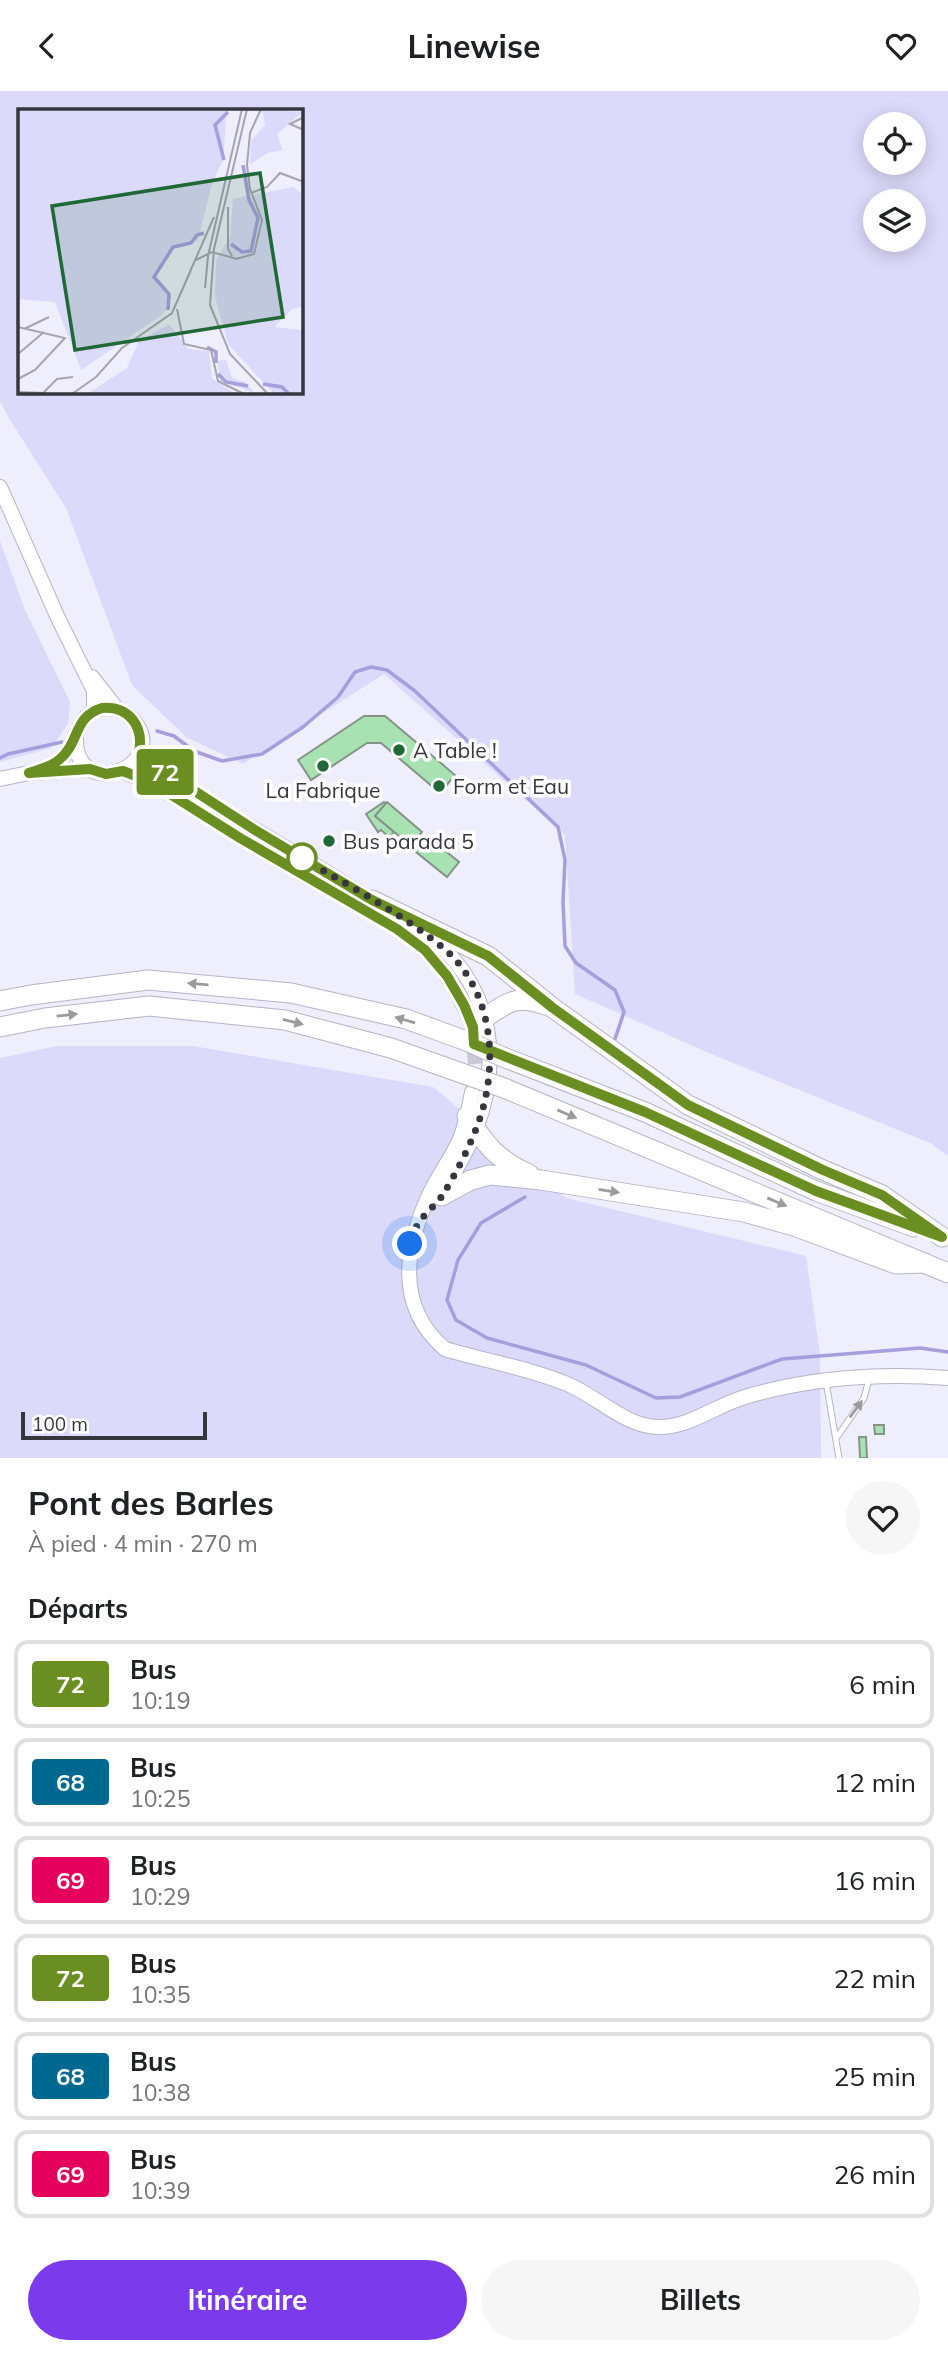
<!DOCTYPE html>
<html lang="fr">
<meta charset="utf-8">
<style>
:root{--surface:#fff;--page:#f6f6f6;--text:#202124;--muted:#757577;--line:#e0e0e0;--accent:#7c3aed}
body{margin:0;font-family:Mulish,sans-serif;background:var(--page);color:var(--text);height:100vh;display:flex;flex-direction:column;font-size:26px;white-space:nowrap}
*{box-sizing:border-box;margin:0}
p{font-size:23px;color:var(--muted)}
.icon{flex:none;width:38px;height:38px;fill:none;stroke:currentColor;stroke-width:2;stroke-linecap:round;stroke-linejoin:round}
.map{position:relative;height:1367px;overflow:hidden}
.sheet{display:flex;flex-direction:column;background:var(--surface);flex:1}
.sheet>*{flex:none}
.badge{padding:0 14px;border-radius:5px;font-size:24px;line-height:46px}
.fabs{position:absolute;left:863px;top:21px;display:grid;gap:14px}
.fabs a{display:grid;place-items:center;width:63px;height:63px;border-radius:50%;background:var(--surface);box-shadow:0 4px 18px #0003;font-size:35px}
.scale{position:absolute;left:21px;bottom:18px;width:186px;box-sizing:border-box;padding-left:7px;border:4px solid #37363e;border-top:0;font-size:19px;line-height:24px;white-space:nowrap;color:#37363e;-webkit-text-stroke:5px #fff;paint-order:stroke}
.you{position:absolute;width:35px;height:35px;margin:-18px;border:5px solid #fff;border-radius:50%;background:#1a73e8;box-shadow:0 0 0 10px #1a73e833}
.map>.badge{position:absolute;translate:-50% -50%;box-shadow:0 0 0 4px #fff}
h2{padding:0 28px;font-size:26px;line-height:63px}
.round{display:grid;place-items:center;flex:none;width:74px;height:74px;border-radius:37px;background:var(--page)}
.overview{display:flex;align-items:center;justify-content:space-between;height:119px;padding:0 28px}
h1{font-size:33px;font-weight:700;line-height:52px}
.button{display:flex;gap:14px;margin-top:auto;padding:14px 28px}
.button a{flex:1;height:80px;border-radius:42px;background:var(--accent);color:#fff;font-size:28px;font-weight:700;line-height:80px;text-align:center}
.button a+a{background:var(--page);color:var(--text)}
ul{padding:0;list-style:none}
li{display:flex;align-items:center;gap:21px;height:88px;margin:0 14px 10px;padding:0 14px;border:4px solid var(--line);border-radius:14px}
li div{flex:1}
li b{display:block;font-size:26px}
li em{font-style:normal}
li .badge{min-width:77px;font-weight:700;text-align:center}
header{display:flex;justify-content:space-between;align-items:center;height:91px;padding:0 28px;background:var(--surface);font-size:32px;font-weight:700}
.map>svg:first-child{display:block}
</style>
<header><svg class="icon" aria-label="back" viewBox="0 0 24 24"><path d="M15 5l-7 7 7 7"/></svg>Linewise<svg class="icon" aria-label="heart" viewBox="0 0 24 24"><path d="M12 20l-8-8c-3-5 5-10 8-4 3-6 11-1 8 4z"/></svg></header>
<div class="map">
<svg width="948" height="1367" viewBox="0 0 948 1367">
<rect width="100%" height="100%" fill="#efeefd"/>
<g fill="#dcdafa" fill-rule="evenodd">
<path d="M0,0h948v1065l-18,-13 -214,-87 -141,-62 -10,-159 -181,-161 -141,90 -57,-27 -54,-52 -66,-177 -59,-93 -7,-14zM19,19h282v282h-282zM875,33h39v39h-39zM875,110h39v39h-39z"/>
<path d="M0,450l25,69 45,92 -2,22 -17,24 -51,14z"/>
<path d="M57,955h136l240,41 133,111 240,58 14,98 1,104h-821v-400z"/>
</g>
<g fill="none" stroke-linecap="round" stroke-linejoin="round">
<g stroke="#a59fdd" stroke-width="3.5">
<path d="M157,640l17,5 20,15 28,10 40,-7 41,-27 35,-30 17,-25 16,-5 16,3 28,21 143,136 7,33 -2,42 2,44 11,17 39,27 9,22 -9,27"/>
<path d="M0,667l8,-4 54,-12"/>
<path d="M525,1106l-44,26 -23,37 -11,40 9,20 31,18 99,27 70,33 24,-1 102,-38 138,-11 28,4"/>
</g>
</g>
<g fill="#a8e2b3" stroke="#859488" stroke-width="2">
<path d="M364,625h21l70,59 -15,18 -59,-50h-14l-56,37 -13,-20z"/>
<path d="M384,711l2,2 -11,12 19,16 -5,5 -8,-7 -3,2 -12,-18z"/>
<path d="M387,711l35,30 -11,14 -36,-30z"/>
<path d="M428,746l31,25 -12,15 -31,-25z"/>
<path d="M874,1334h10v9h-9z"/>
<path d="M859,1346h7l1,21h-7z"/>
</g>
<g fill="none" stroke-linecap="round" stroke-linejoin="round">
<path stroke="#cac9d7" stroke-width="14" stroke-dasharray="14 7" stroke-linecap="butt" d="M473,994l2,-20 -2,-29"/>
<defs>
<g id="lane">
<path d="M826,1291l13,76"/>
<path d="M837,1346l27,-39 5,-19"/>
</g>
<g id="secondary">
<path d="M0,396l58,131 36,73v20"/>
<path d="M92,586l25,32"/>
<path d="M139,661c75,59 162,101 241,154"/>
<path d="M123,680c62,26 118,68 176,101 37,22 97,49 127,79 21,21 36,48 47,76"/>
<path d="M29,682c11,-4 26,-7 34,-16 15,-17 15,-49 44,-49 11,0 22,5 28,14 34,47 -63,81 -59,13"/>
<path d="M0,688l29,-6 61,-4"/>
<path d="M415,837c10,7 22,13 30,22 49,50 55,115 31,179 -8,22 -23,44 -34,66"/>
<path d="M472,1001c-3,15 -6,32 -12,47 -8,18 -20,34 -29,52 -26,54 -37,114 14,158 40,12 84,19 122,35 30,12 57,42 91,43 31,1 60,-23 90,-31 63,-18 134,-23 200,-18"/>
</g>
<g id="highway">
<path d="M372,809l116,56 65,52 135,97 135,65 59,25 60,42"/>
<path d="M0,910l31,-6 117,-15 143,13 115,26 63,23"/>
<path d="M486,926c23,-16 32,-22 59,-12"/>
<path d="M0,936l45,-9 104,-12 136,14 106,28 73,26"/>
<path d="M503,966l142,55 171,79 98,36"/>
<path d="M504,997l444,185"/>
<path d="M467,1025c19,29 30,44 62,58"/>
<path d="M441,1105l30,-16 19,-5 51,5 203,32 50,14 102,38 29,-1"/>
</g>
</defs>
<use href="#lane" stroke="#b5b4c6" stroke-width="7"/>
<use href="#secondary" stroke="#b5b4c6" stroke-width="16"/>
<use href="#highway" stroke="#b5b4c6" stroke-width="21"/>
<use href="#lane" stroke="#fff" stroke-width="5"/>
<use href="#secondary" stroke="#fff" stroke-width="14"/>
<use href="#highway" stroke="#fff" stroke-width="19"/>
<defs>
<g id="highway-bridge">
<path d="M469,951l34,15"/>
<path d="M464,983l40,14"/>
</g>
</defs>
<use href="#highway-bridge" stroke="#b5b4c6" stroke-width="21" stroke-linecap="butt"/>
<use href="#highway-bridge" stroke="#fff" stroke-width="19"/>
</g>
<defs><path id="oneway-solid" d="M-6-.8H1V-3.2L6.5 0L1 3.2V.8H-6Z" transform="scale(1.75)"/></defs>
<g fill="#9b9a9e">
<use href="#oneway-solid" transform="translate(198 893) rotate(-175)"/>
<use href="#oneway-solid" transform="translate(67 924) rotate(-6)"/>
<use href="#oneway-solid" transform="translate(405 929) rotate(-164)"/>
<use href="#oneway-solid" transform="translate(293 931) rotate(14)"/>
<use href="#oneway-solid" transform="translate(567 1023) rotate(23)"/>
<use href="#oneway-solid" transform="translate(609 1100) rotate(9)"/>
<use href="#oneway-solid" transform="translate(777 1111) rotate(23)"/>
<use href="#oneway-solid" transform="translate(856 1318) rotate(-54)"/>
</g>
<g fill="none" stroke-linecap="round" stroke-linejoin="round">
<defs>
<path id="line" d="M102,617c27,-2 42,18 37,44l20,16 96,62 117,70 116,56 65,52 135,97 135,65 59,25 60,42 -126,-46 -171,-79 -171,-68 -1,-17 -9,-22 -17,-29 -22,-26 -28,-21 -157,-91 -89,-56 -28,-11 -17,3 -16,-5 -61,4c10,-4 23,-6 31,-14 20,-17 13,-42 42,-51z"/>
</defs>
<use href="#line" stroke="#fff" stroke-width="16"/>
<use href="#line" stroke="#6b8e23" stroke-width="10"/>
<path stroke="#37363e" stroke-width="7" stroke-dasharray="0 12.6" d="M302,767c47,28 97,54 140,89 53,43 58,122 34,182 -8,21 -22,48 -34,67 -7,10 -18,18 -24,28 -4,6 -5,14 -8,20"/>
</g>
<g fill="#206936" stroke="#fff" stroke-width="2.5">
<circle cx="399" cy="659" r="7"/>
<circle cx="323" cy="675" r="7"/>
<circle cx="439" cy="695" r="7"/>
<circle cx="329" cy="750" r="7"/>
</g>
<circle fill="#fff" stroke="#6b8e23" stroke-width="3.5" cx="302" cy="767" r="14"/>
<g text-anchor="middle" dominant-baseline="central" stroke-width="7" stroke-linejoin="round" paint-order="stroke">
<g font-size="21" fill="#37363e" stroke="#fff" text-anchor="start">
<text x="413" y="659">A Table !</text>
<text x="453" y="695">Form et Eau</text>
<text x="323" y="699" text-anchor="middle">La Fabrique</text>
<text x="343" y="750">Bus parada 5</text>
</g>
</g>
<g transform="translate(18 18)">
<rect width="285" height="285" fill="#efeefd"/>
<path d="M0,0h209l-4,51 -11,23 -14,58 -24,5 -20,31 17,20 -2,9 -7,9 -81,55 -26,-68 -37,-3zM244,0l41,3 -26,22 6,16 -16,3 -17,12 1,-24 14,-16zM275,78l10,8v111l-11,3 -18,18 29,3v64h-29l-46,-50 -13,-47 1,-37 14,-23 3,-38zM151,215l19,25 21,2 3,27 23,16h-148l40,-26 12,-27zM208,251l6,18 13,4 10,11 -34,-12 -4,-20z" fill="#dcdafa"/>
<path fill="none" stroke="#a59fdd" stroke-width="3.5" d="M206,51l-9,-35 13,-13M213,135l11,8 9,-1 7,-33 -9,-18 -6,-35M150,201l1,-16 -15,-17 19,-30 18,-4 6,-8 7,-2M189,238l9,5v11M200,265l8,8 22,4M245,275l19,3 7,7"/>
<path fill="none" stroke="#a5a4b1" stroke-width="2" d="M229,0l-33,140 -4,56 20,49 38,40M286,8l-14,7 14,6M233,84l16,-6 13,-14 24,9M210,98v42l4,7M218,150l18,-5 8,-34 -12,-31 -3,-24 3,-32 11,-24M178,151l16,-8 25,7M171,165l25,-57M187,179l3,-32 34,-147M159,200l7,35 27,6 7,31 26,13M0,218l47,11 -30,32 -17,9M6,220l25,-12M0,245l26,-22M0,283l28,1M26,283l13,-13 16,-2M54,285l24,-17 26,-29 50,-35 18,-41"/>
<path fill="#206936" fill-opacity="0.15" stroke="#206936" stroke-width="3.5" d="M242,64l23,144 -208,33 -23,-144z"/>
<rect width="285" height="285" fill="none" stroke="#37363e" stroke-width="3.5"/>
</g>
</svg>
<div class="fabs">
<a><svg class="icon" aria-label="locate" viewBox="0 0 24 24"><circle cx="12" cy="12" r="6"/><path d="M12 2v4M12 18v4M2 12h4M18 12h4"/></svg></a>
<a><svg class="icon" aria-label="layers" viewBox="0 0 24 24"><path d="M12 4l9 5-9 5-9-5zM3 14l9 5 9-5"/></svg></a>
</div>
<div class="scale">100 m</div>
<div class="you" style="left:410px;top:1153px"></div>
<b class="badge" style="left:165px;top:681px;background:#6b8e23;color:#fff">72</b>
</div>
<section class="sheet">
<div class="overview"><div><h1>Pont des Barles</h1><p>À pied · 4 min · 270 m</p></div><a class="round"><svg class="icon" aria-label="heart" viewBox="0 0 24 24"><path d="M12 20l-8-8c-3-5 5-10 8-4 3-6 11-1 8 4z"/></svg></a></div>
<h2>Départs</h2>
<ul>
<li><span class="badge" style="background:#6b8e23;color:#fff">72</span><div><b>Bus</b><p>10:19</p></div><em>6 min</em></li>
<li><span class="badge" style="background:#006990;color:#fff">68</span><div><b>Bus</b><p>10:25</p></div><em>12 min</em></li>
<li><span class="badge" style="background:#e5005b;color:#fff">69</span><div><b>Bus</b><p>10:29</p></div><em>16 min</em></li>
<li><span class="badge" style="background:#6b8e23;color:#fff">72</span><div><b>Bus</b><p>10:35</p></div><em>22 min</em></li>
<li><span class="badge" style="background:#006990;color:#fff">68</span><div><b>Bus</b><p>10:38</p></div><em>25 min</em></li>
<li><span class="badge" style="background:#e5005b;color:#fff">69</span><div><b>Bus</b><p>10:39</p></div><em>26 min</em></li>
</ul>
<div class="button"><a>Itinéraire</a><a>Billets</a></div>
</section>
